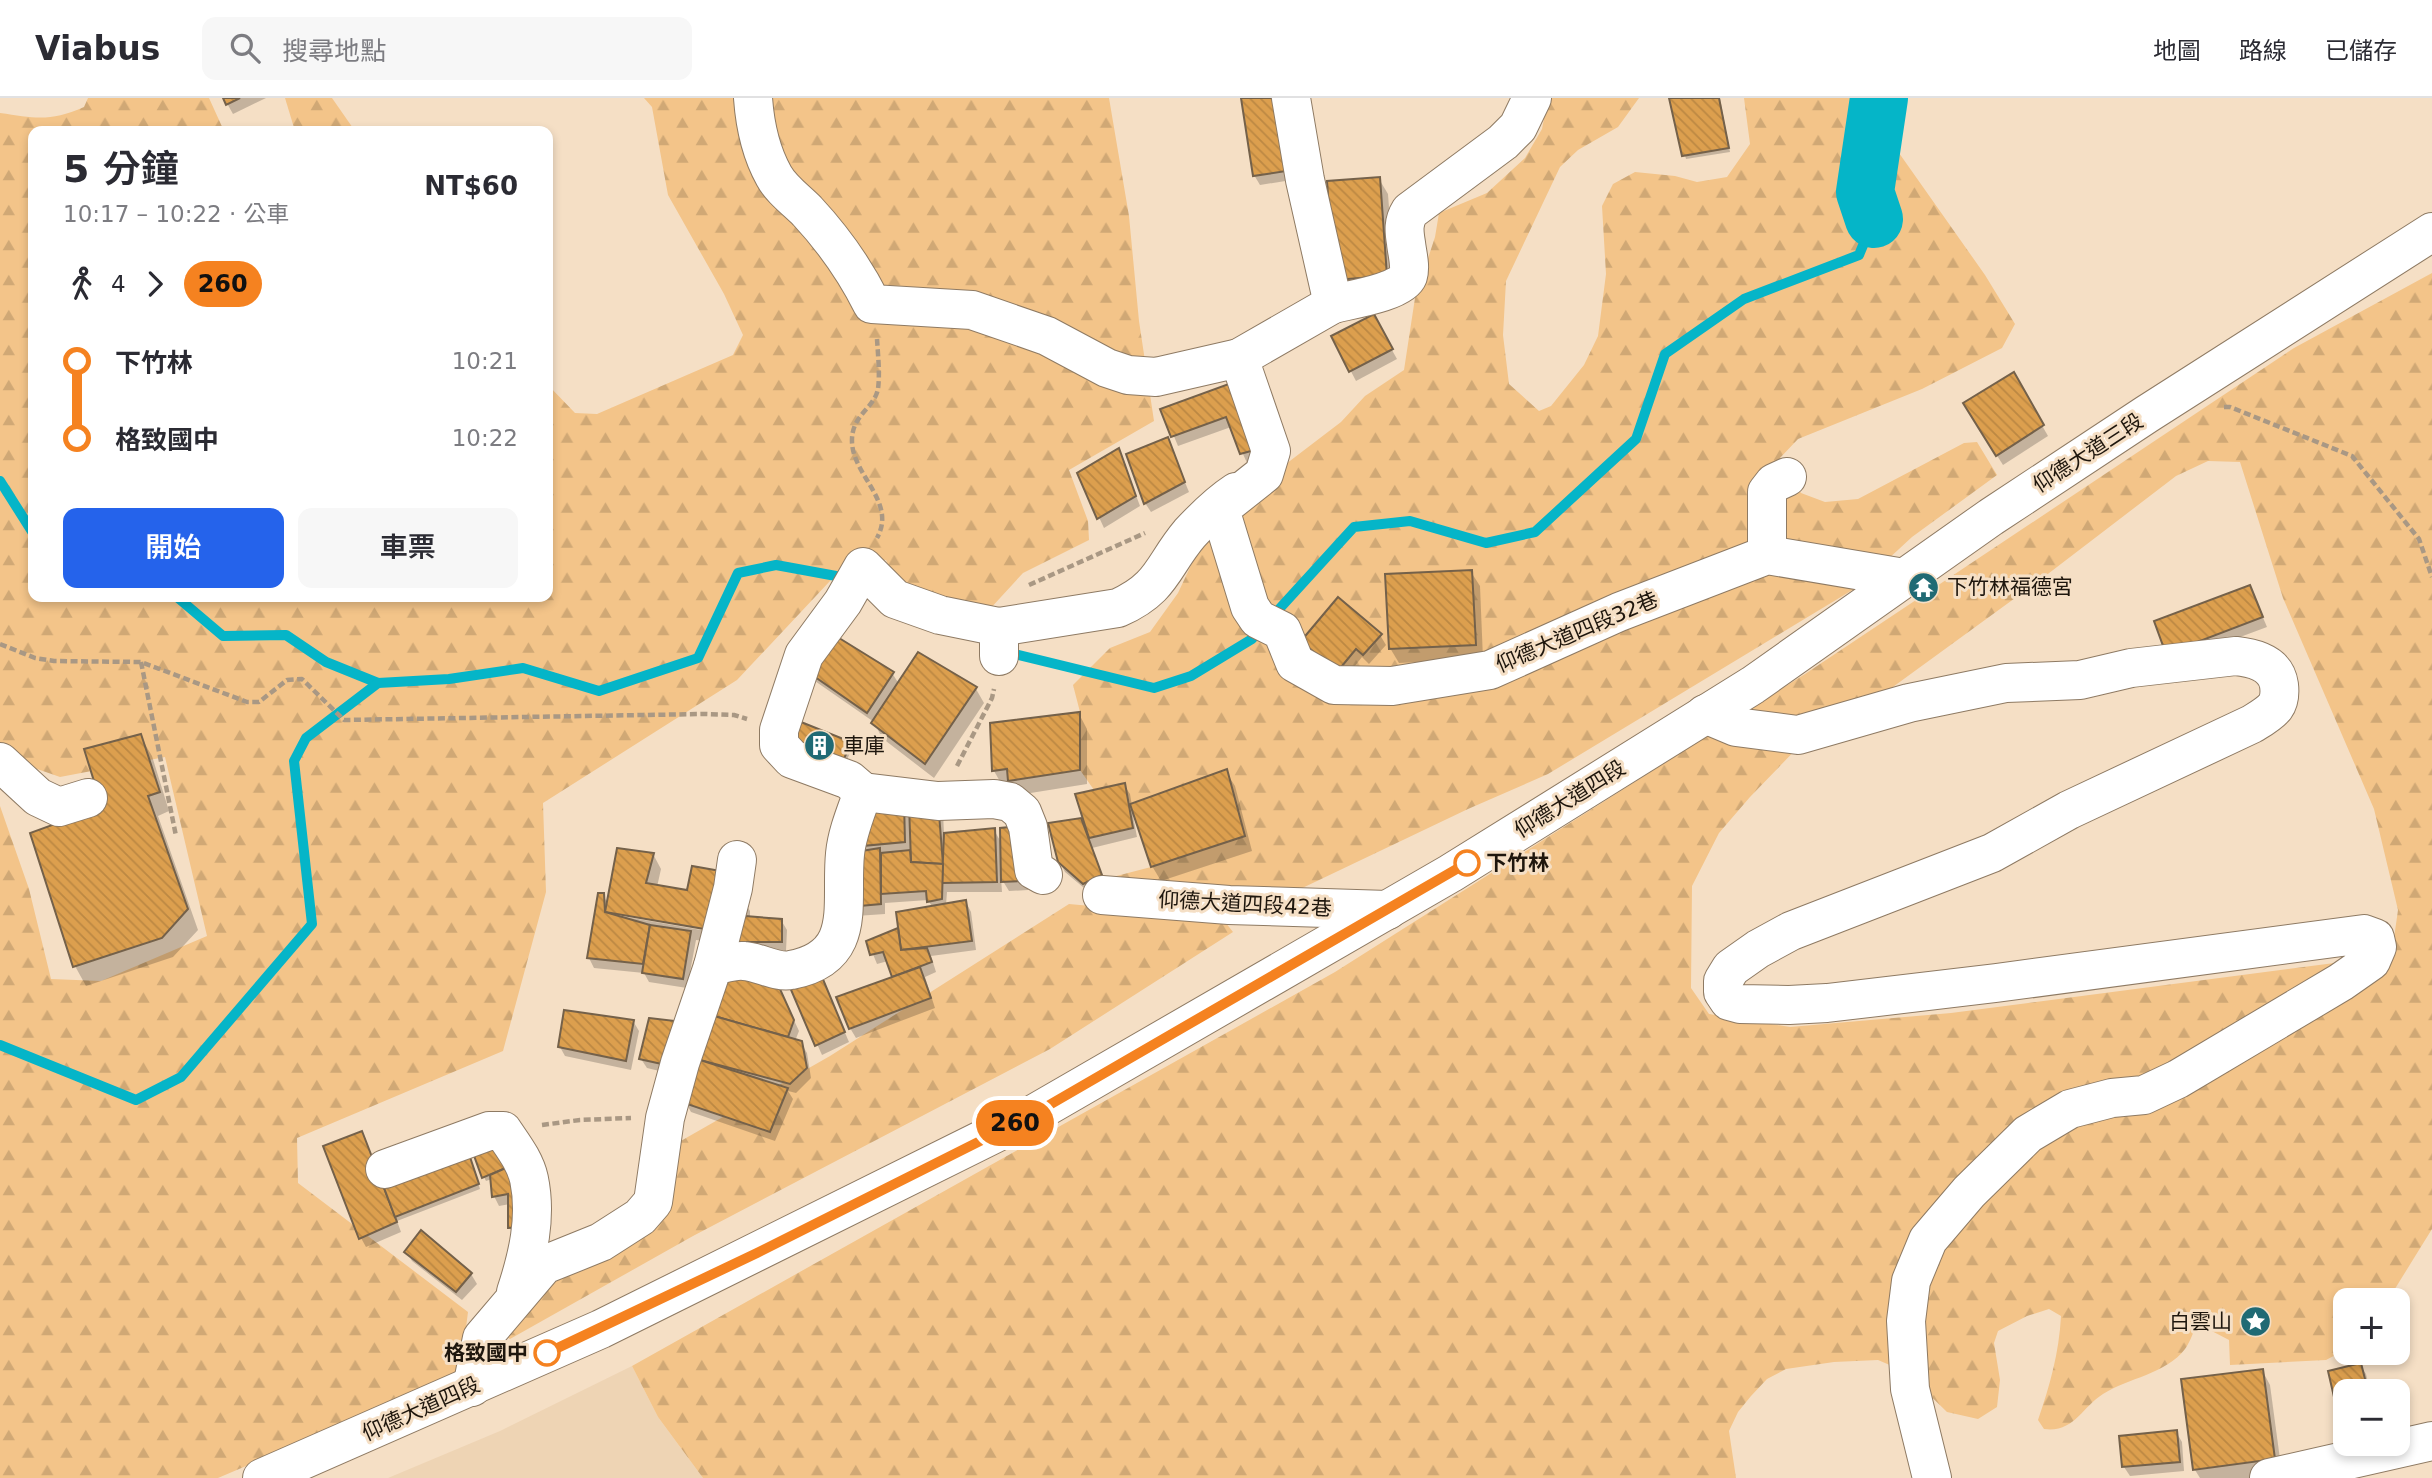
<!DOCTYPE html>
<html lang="zh-TW">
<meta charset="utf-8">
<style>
:root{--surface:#fff;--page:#f7f7f7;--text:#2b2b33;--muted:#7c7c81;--line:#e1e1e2;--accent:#2563eb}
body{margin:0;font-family:"DejaVu Sans","Noto Sans TC",sans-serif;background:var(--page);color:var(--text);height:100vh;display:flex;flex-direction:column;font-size:26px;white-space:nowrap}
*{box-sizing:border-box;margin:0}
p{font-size:23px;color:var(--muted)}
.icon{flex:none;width:38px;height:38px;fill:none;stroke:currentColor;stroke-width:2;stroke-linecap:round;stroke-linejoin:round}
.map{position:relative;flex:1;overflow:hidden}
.side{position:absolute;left:28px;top:28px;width:525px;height:476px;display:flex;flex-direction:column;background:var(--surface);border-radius:14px;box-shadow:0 4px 10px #0003}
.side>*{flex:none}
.badge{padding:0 14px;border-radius:23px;font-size:24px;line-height:46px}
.fabs{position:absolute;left:2333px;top:1190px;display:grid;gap:14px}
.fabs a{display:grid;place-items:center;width:77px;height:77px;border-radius:14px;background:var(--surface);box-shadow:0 4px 10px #0003;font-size:35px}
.map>.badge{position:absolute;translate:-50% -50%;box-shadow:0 0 0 4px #fff}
.legs{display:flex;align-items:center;gap:10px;height:77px;padding:0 35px;font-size:23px}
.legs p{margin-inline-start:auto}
.head{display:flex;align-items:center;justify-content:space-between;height:119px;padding:0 35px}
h1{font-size:38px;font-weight:600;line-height:52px}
.primary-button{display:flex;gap:14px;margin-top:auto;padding:14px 35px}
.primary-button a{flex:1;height:80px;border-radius:14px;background:var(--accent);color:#fff;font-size:28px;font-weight:600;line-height:80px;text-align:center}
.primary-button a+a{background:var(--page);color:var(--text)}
ul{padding:0 35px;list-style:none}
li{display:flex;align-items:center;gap:24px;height:77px;font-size:26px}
li i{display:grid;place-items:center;width:10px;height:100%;margin:0 9px;background:currentColor}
li i::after{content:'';width:18px;height:18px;margin:-9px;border:5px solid;border-radius:50%;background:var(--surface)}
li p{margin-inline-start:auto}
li:first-child i{background:linear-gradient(#0000 50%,currentColor 0)}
li:last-child i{background:linear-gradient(currentColor 50%,#0000 0)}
header{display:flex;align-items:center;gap:42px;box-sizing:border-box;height:98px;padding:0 35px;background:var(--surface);border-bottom:2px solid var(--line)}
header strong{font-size:33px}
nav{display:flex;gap:38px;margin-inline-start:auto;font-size:24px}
.search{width:490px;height:63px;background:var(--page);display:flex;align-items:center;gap:18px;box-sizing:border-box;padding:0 24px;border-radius:14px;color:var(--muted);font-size:26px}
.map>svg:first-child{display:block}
</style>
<header>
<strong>Viabus</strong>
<div class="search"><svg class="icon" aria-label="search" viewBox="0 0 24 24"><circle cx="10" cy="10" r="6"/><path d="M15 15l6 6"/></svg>搜尋地點</div>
<nav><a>地圖</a><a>路線</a><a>已儲存</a></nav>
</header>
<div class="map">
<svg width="2432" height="1380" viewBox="0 0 2432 1380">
<defs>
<pattern id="forest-firs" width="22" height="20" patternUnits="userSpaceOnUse" patternTransform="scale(1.75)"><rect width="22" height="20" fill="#f3c489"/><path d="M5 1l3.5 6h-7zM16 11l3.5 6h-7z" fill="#d0a875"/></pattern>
<pattern id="building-back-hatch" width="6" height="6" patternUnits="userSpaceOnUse" patternTransform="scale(1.75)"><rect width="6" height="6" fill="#dc9f4e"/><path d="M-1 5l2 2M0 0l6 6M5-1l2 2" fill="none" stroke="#bc8843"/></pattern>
</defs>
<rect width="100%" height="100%" fill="#f5dfc5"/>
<path fill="#eed4b4" d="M632,1268l26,51 45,61h-315l112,-47z"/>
<g fill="url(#forest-firs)" fill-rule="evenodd">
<path d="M88,0h121l15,33h-191v466h515v-212l27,28 22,1 136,-59 10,-20 -19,-41 -56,-99 -16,-88 -8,-9h465l20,118 10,105 15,100 -85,49 19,51 1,19 -66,33 -34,37 -83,-7 -20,-43 -41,5 -108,115 -194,123 3,89 -43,159 -206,87 1,45 170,129 -8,63 -242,103h-218v-672l29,83 22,90 50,2 106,-45 -42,-179 -105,20 -40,-14 -20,-19v-631c35,5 50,9 84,-6z"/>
<path d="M285,0h47l23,33h-60z"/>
<path d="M1548,0h91l-21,29 -40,23 -18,17 -54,114 -3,54 6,49 30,27 12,-5 33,-41 14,-29 8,-62 -4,-68 11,-22 22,-12 40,4 22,6 30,-5 23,-33 -6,-46h126l10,28 105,149 30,49 -13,24 -80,41 -124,50 -18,19 21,35 24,9 33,-3 106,-56 13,-1 20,33 -85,62 -53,49 -311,188 -80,35 -195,93 -172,-22 50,-13 93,-31 -17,-66 -97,34 -5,-21 -31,7 -14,-20v-58l-7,-27 37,-37 40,-16 28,-39 14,-30 31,-42 59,-54 59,-45 24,-26 39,-26 11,-72 20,-61 4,-24 48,-20 38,-35 17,-29z"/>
<path d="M2432,175v956l-44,71h-43v50l-19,10 -96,5 -1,-25 -23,-12 -11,1c-3,6 -6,15 -10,20 -19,25 -57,29 -82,45 -21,13 -29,39 -59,35l-6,-9c12,-35 21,-67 23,-104l-12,-7 -22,7 -29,15 -4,12 6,37 -3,27 -19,12 -31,-7 -41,-40 -28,-12 -44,2 -48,7 -19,10 -16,17 -13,16 -9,19 7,47h-1033l-45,-61 -26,-51 703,-394 470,-298 489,-326zM2208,363l32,1 43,136 91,211 24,101 -6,42 -50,10 -391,51 -161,14 -81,-13 -18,-26 1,-102 27,-53 31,-36 55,-57 70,-40 165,-120 136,-104z"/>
<path d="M1069,806l153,14 11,14 -183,117 -357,187 -183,103 -11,-7 54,-61 54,-23 65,-102 158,-90z"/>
</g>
<g fill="#0003" fill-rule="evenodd">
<path d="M224,0h42l-33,16z"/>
<path d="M1243,0l55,81 -38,6 -6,-10z"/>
<path d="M1671,0h49l10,54 -44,7z"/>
<path d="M1379,81l9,15 7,96 -60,-11z"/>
<path d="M1373,218l24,43 -41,22 -23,-44z"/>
<path d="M2013,277l35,61 -45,29 -33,-52z"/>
<path d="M1236,285l30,75 -19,5 -16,-36 -53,19 -15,-36z"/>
<path d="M1167,341l22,53 -38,20 -6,-9z"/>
<path d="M1119,352l21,56 -36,22 -25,-54z"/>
<path d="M1471,474l9,14 3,73 -84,4 -9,-15z"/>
<path d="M2250,489l17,40 -94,35z"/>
<path d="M1380,537l6,10 -17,19 -7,-7 -19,24 -35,-30 -5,-10z"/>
<path d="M807,572l85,3 7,11 77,5 8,14 -50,75 -52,-40 -8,-16 -62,-43z"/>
<path d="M1079,616l8,15v55l-69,11 -16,-10 -8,-14z"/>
<path d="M802,626l48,20 2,4 -11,26z"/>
<path d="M140,638l12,20 17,55 -11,5 40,114 -25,27 -87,29 -11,-20 -42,-132 71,-26z"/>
<path d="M1226,674l9,14 17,65 -91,30 -9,-15 -17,-50h-2l4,21 -45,11 14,37 -16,8 -25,-21 -6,-11 -9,-34 -20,1 53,-9 -6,-23 47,-11 6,9 2,12z"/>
<path d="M867,702l76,12 1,22 50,-4 8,14 23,-7 3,53 -19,1 -8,-13 1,14h-55l-1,13 20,-3 5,10 5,38 -45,6 5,16 -11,5 10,31 -79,30 -6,-10 44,-50 -6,-17 -11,3 -9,-22 32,-13 33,-21 -5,-8 -43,3v11l-29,2z"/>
<path d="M653,756l8,15 -4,18 87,14 6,10v7l31,2 6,10 -1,21 -90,-11 -9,48 -38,-6 -5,-9 -50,-5 -5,-10 14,-63 5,9zM615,814l116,19 -1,4 -115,-20z"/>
<path d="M731,876l54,27 14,30 -4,10 6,2 6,10 4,25 -15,15 -8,-2 5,8 -18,42 -84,-29 -5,-9z"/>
<path d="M821,879l28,65 -27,13 -34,-76z"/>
<path d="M650,922l26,55 -29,-7 -6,-9z"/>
<path d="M633,923l6,10 -8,39 -66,-14 -5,-9z"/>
<path d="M366,1044l17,45 87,-30 10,32 -83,32 4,11 -35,15 -5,-9z"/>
<path d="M502,1046l13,93 -5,-9v-24l-11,2 -5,-10 -2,-17 -6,2 -2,-4z"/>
<path d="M421,1134l50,42 6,10 -15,16 -50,-39 -5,-9z"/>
<path d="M2360,1267l6,9 4,17h-25v44l-15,-63z"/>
<path d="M2262,1272l8,15 12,89 -29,4h-53l-5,-8 -12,-89z"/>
<path d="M2176,1334l6,10 2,29 -54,5 -6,-9z"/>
</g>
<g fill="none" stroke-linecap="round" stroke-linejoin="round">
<g stroke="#05b5c8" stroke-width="10">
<path d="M0,383l33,52"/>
<path d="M177,499l46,39 63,-1 40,27 52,21"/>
<path d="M1271,520l83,-91 56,-6 76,22 49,-11 101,-93 29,-85 79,-55 115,-44 15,-36"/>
<path d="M1006,554l148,36 37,-12 61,-37 9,-10"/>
<path d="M0,947l136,55 45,-23 131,-153 -18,-163 12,-23 72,-55 71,-4 74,-11 76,23 99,-33 40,-85 38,-8 71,13"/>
</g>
<path stroke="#05b5c8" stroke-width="58" d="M1874,121l-9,-27 14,-94"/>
</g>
<g fill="url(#building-back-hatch)" stroke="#74614a" stroke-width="2">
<path d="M223,0h17l-14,7z"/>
<path d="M1241,0h46l6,72 -40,6z"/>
<path d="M1669,0h50l10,50 -47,8z"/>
<path d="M1380,79l7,99 -53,4 -7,-99z"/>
<path d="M1374,216l19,35 -44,23 -18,-36z"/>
<path d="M2014,274l30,53 -48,31 -33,-53z"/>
<path d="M1237,283l25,67 -22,6 -14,-37 -55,20 -11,-28z"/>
<path d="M1168,339l17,45 -41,22 -18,-50z"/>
<path d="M1119,350l17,48 -39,23 -20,-46z"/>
<path d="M1472,472l4,75 -87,4 -4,-75z"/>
<path d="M2250,487l13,32 -97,37 -12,-33z"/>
<path d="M1338,499l44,37 -19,21 -7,-6 -19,23 -36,-31z"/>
<path d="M831,535l63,39 -27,41 -62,-43z"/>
<path d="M918,554l59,35 -52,77 -54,-41z"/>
<path d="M1080,614v58l-72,11 -1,-12 -15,2 -2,-48z"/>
<path d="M801,624l50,20 -12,29 -50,-20z"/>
<path d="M141,636l19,58 -12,4 40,113 -26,29 -89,29 -43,-134 72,-26 -18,-58z"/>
<path d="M1227,671l18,67 -94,31 -21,-63z"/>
<path d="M1125,685l8,45 -44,10 -14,-44z"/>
<path d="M866,700l38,4 1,40 -54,5z"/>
<path d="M938,703l5,63 -32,-2 -2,-58z"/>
<path d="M1081,720l21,57 -19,9 -25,-22 -10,-39z"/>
<path d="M1021,728l2,55 -22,1 -1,-54z"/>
<path d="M995,730l2,54 -55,1 2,-50z"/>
<path d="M617,750l37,5 -8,30 41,7 5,-24 40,7 -10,59 -117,-20z"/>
<path d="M880,750l1,56 -32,3v-54z"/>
<path d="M910,752l1,12 32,2 -1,35 -15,3 -1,-11 -45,3v-41z"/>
<path d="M598,795h6l1,19 45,13 -7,39 -56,-6z"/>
<path d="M966,802l6,41 -71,9 -5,-38z"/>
<path d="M745,818l37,3v23h-58z"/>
<path d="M650,827l41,6 -8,48 -41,-6z"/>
<path d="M898,830l3,22 26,-2 5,14 -40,15 -9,-25 -13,3 -4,-14z"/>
<path d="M817,867l28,67 -30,14 -29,-68z"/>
<path d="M920,869l11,31 -82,31 -13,-32z"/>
<path d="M730,874l50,17 14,31 -6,17 -74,-21z"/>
<path d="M564,912l70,10 -8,41 -68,-14z"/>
<path d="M714,918l88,25 5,27 -17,16 -90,-24z"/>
<path d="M649,920l35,4 -13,44 -32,-7z"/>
<path d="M700,962l88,28 -18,44 -86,-29z"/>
<path d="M362,1033l35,91 -38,17 -36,-93z"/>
<path d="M500,1040l8,29 -26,11 -10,-28z"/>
<path d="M468,1053l11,33 -84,33 -12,-32z"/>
<path d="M508,1069l17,60 -17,1v-34l-16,3 -2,-22z"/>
<path d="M421,1132l51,43 -16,19 -52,-40z"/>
<path d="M2361,1265l7,28h-23v44l-2,1 -15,-65z"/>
<path d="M2263,1271l12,90 -82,11 -12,-91z"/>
<path d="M2177,1332l3,32 -58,5 -3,-31z"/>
</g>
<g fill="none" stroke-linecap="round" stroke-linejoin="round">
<defs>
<g id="minor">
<path d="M753,0c2,28 7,53 21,78 7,13 22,24 33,35 26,28 48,59 65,93l100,6 75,26 60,32 21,7 28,2 83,-19"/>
<path d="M1291,0l14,82 28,124 -94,54 32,93 -7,23 -44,35 30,98 8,12 24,12 13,32 39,22 58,1 98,-16 129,-58 148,-57 137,23"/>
<path d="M1333,206c16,-4 69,-12 75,-28 3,-10 -1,-23 -2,-33 -2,-12 -3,-21 4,-32l93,-69 15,-15 14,-29"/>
<path d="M1767,457v-63l7,-9 13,-6"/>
<path d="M999,529l119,-19c45,-20 44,-42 72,-75 14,-15 29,-30 46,-41"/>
<path d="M1705,616l31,13 62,8 111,-32 97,-20 74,-3 51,-12 105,-12c19,2 40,8 43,29 1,8 1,15 -4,22 -6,7 -15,12 -23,17l-183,86 -77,43 -201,78 -33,18 -27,19 -8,13v11l6,9 11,3 49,1 38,-2 169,-20 368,-49 11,4 2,9 -6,14 -30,21 -163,97 -34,16 -32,3 -42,11 -42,25 -59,58 -41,48 -17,41 -5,40 4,68 22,89"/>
<path d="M0,664l38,35 21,10 29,-9"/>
<path d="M863,694l75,9 56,-2 16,3 12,10 6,15 6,43 9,5"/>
<path d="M1102,797l127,10 159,5"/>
<path d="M713,868l20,-78 4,-28"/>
<path d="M385,1071l104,-38h14c10,15 22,30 26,48 8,38 -1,77 -13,113"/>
<path d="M472,1289l10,-49 62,-73 57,-23 39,-25 13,-15 12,-84 15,-55 33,-97c10,-2 21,-6 31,-5 15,1 33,12 47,9 68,-13 49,-66 54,-116 2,-21 11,-42 18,-62l-14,-12 -57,-21 -13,-14v-15l25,-75 39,-53 20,-35 32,32 45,16 59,12v29"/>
<path d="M2269,1380l163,-37"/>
</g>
<path id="major" d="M262,1380l339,-149 431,-214 419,-242 302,-188 238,-168 156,-103 285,-182"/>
</defs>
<use href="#minor" stroke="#8e7a63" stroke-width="40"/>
<use href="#major" stroke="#8e7a63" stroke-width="40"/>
<g stroke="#a99884" stroke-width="4.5" stroke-dasharray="7 3.5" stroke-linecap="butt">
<path d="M877,241c1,16 3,35 1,50 -4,20 -27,26 -26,53 1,34 45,60 25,96"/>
<path d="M2224,309h6l122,49 67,83 13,38"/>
<path d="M1029,487l116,-52"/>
<path d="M0,546l35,14 19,3 87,1 106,40h12l28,-22 15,-1 42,41 360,-6 30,1 13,4"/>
<path d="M141,564l35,174"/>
<path d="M957,668l35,-68 2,-9"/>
<path d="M542,1027l38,-5 51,-2"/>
</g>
<use href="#minor" stroke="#fff" stroke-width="38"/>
<use href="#major" stroke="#fff" stroke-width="38"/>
</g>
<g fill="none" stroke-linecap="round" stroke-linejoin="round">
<defs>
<path id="line-1" d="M547,1255l210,-100 275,-138 435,-252"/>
</defs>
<use href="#line-1" stroke="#fff" stroke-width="16"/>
<use href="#line-1" stroke="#f58220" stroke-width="10"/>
</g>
<defs>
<symbol id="temple-disc" viewBox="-11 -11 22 22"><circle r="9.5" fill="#206a74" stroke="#f5dfc5"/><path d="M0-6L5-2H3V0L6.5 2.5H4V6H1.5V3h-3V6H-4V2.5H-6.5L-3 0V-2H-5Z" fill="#fff"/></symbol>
<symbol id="building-disc" viewBox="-11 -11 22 22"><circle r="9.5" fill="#206a74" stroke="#f5dfc5"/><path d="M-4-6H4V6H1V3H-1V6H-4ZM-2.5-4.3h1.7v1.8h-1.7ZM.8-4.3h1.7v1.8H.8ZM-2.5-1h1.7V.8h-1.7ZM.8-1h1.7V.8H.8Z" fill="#fff"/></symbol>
<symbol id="sight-disc" viewBox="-11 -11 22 22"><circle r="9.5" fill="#206a74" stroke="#f5dfc5"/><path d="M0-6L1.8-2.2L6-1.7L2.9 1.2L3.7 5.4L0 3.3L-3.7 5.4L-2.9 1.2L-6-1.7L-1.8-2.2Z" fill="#fff"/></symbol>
</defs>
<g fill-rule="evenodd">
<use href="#temple-disc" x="1906" y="472" width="35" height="35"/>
<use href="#building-disc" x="802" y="630" width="35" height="35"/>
<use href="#sight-disc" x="2238" y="1206" width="35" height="35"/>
</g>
<g fill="#fff" stroke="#f58220" stroke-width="3.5">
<circle cx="1467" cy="765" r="12"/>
<circle cx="547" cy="1255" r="12"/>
</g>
<g text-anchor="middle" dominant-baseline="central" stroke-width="6" stroke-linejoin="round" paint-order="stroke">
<g font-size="21" fill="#1e160d" stroke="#f5dfc5">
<text transform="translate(2088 355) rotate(-33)">仰德大道三段</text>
<text transform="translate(1577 534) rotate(-23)">仰德大道四段32巷</text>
<text transform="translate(1570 701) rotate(-32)">仰德大道四段</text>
<text transform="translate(1245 806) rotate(3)">仰德大道四段42巷</text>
<text transform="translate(421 1311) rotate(-24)">仰德大道四段</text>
</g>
<g font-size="21" fill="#1e160d" stroke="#f5dfc5" text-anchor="start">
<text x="1947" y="489">下竹林福德宮</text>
<text x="843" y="648">車庫</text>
<text x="2232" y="1224" text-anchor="end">白雲山</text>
</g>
<g font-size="21" font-weight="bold" fill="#1e160d" stroke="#f5dfc5" text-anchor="start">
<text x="1486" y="765">下竹林</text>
<text x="528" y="1255" text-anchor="end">格致國中</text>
</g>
</g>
</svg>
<div class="fabs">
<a>+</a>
<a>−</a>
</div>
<b class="badge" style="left:1015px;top:1025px;background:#f58220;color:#111">260</b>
<section class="side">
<div class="head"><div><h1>5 分鐘</h1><p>10:17 – 10:22 · 公車</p></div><b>NT$60</b></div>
<div class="legs"><svg class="icon" aria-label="walk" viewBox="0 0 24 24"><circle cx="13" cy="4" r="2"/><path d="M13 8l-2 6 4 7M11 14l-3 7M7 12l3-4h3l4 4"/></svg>4<svg class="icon" aria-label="forward" viewBox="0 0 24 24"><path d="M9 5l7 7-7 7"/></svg><b class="badge" style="background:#f58220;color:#111">260</b></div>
<ul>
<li><i style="color:#f58220"></i><b>下竹林</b><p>10:21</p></li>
<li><i style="color:#f58220"></i><b>格致國中</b><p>10:22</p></li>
</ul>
<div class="primary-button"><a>開始</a><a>車票</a></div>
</section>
</div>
